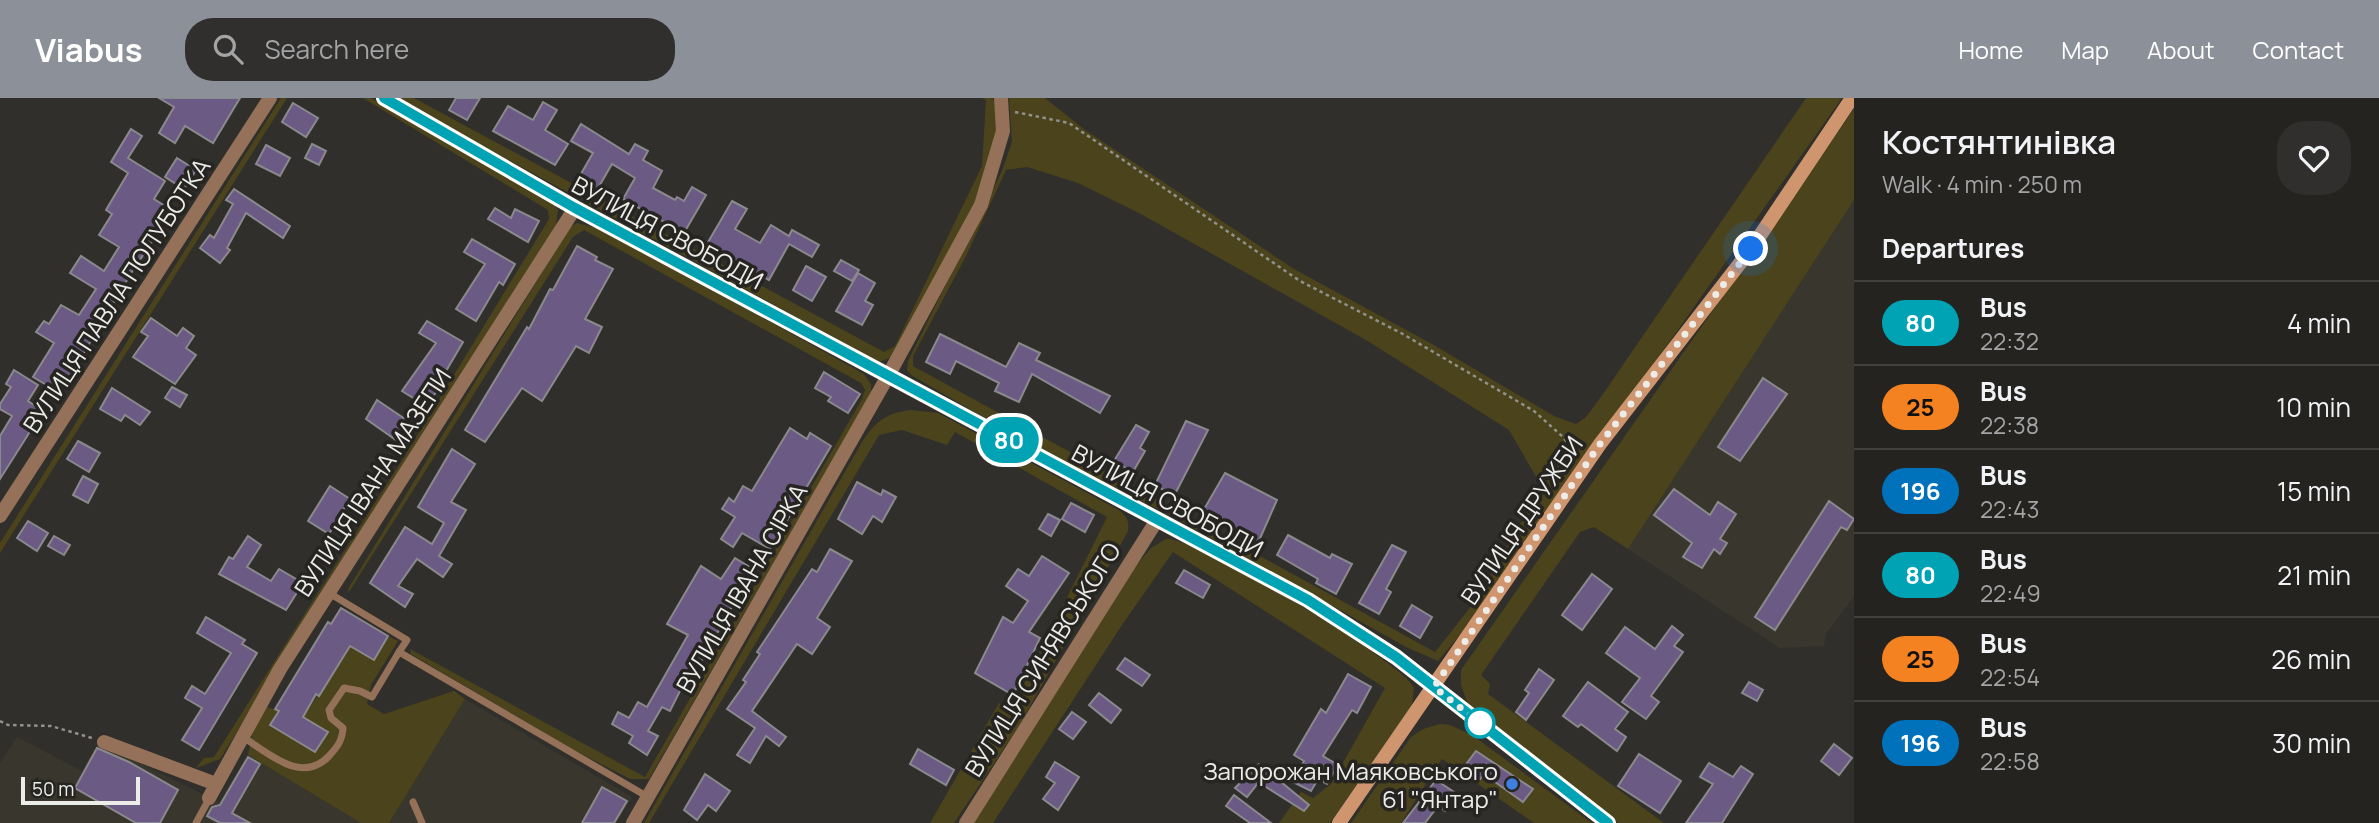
<!DOCTYPE html>
<meta charset="utf-8">
<style>
:root{--surface:#242320;--page:#302f2d;--text:#f1f3f6;--muted:#a3a4a5;--line:#41403e;--accent:#8c9099}
body{margin:0;font-family:Manrope,sans-serif;background:var(--page);color:var(--text);height:100vh;display:flex;flex-direction:column;font-size:26px;white-space:nowrap}
*{box-sizing:border-box;margin:0}
p{font-size:23px;color:var(--muted)}
.icon{flex:none;width:38px;height:38px;fill:none;stroke:currentColor;stroke-width:2;stroke-linecap:round;stroke-linejoin:round}
.map{position:relative;flex:1;overflow:hidden}
.details{display:flex;flex-direction:column;background:var(--surface);width:525px}
.details>*{flex:none}
.badge{padding:0 14px;border-radius:23px;font-size:24px;line-height:46px}
.scale{position:absolute;left:21px;bottom:18px;width:119px;box-sizing:border-box;padding-left:7px;border:4px solid #ecece9;border-top:0;font-size:19px;line-height:24px;white-space:nowrap;color:#ecece9;-webkit-text-stroke:5px #262521;paint-order:stroke}
.you{position:absolute;width:35px;height:35px;margin:-18px;border:5px solid #fff;border-radius:50%;background:#1a73e8;box-shadow:0 0 0 10px #1a73e833}
.map>.badge{position:absolute;translate:-50% -50%;box-shadow:0 0 0 4px #fff}
h2{padding:0 28px;font-size:26px;line-height:63px}
.round{display:grid;place-items:center;flex:none;width:74px;height:74px;border-radius:28px;background:var(--page)}
.summary{display:flex;align-items:center;justify-content:space-between;height:119px;padding:0 28px}
h1{font-size:33px;font-weight:600;line-height:52px}
ul{padding:0;list-style:none}
li{display:flex;align-items:center;gap:21px;height:84px;padding:0 28px;border-top:2px solid var(--line)}
li div{flex:1}
li b{display:block;font-size:26px}
li em{font-style:normal}
li .badge{min-width:77px;font-weight:700;text-align:center}
header{display:flex;align-items:center;gap:42px;box-sizing:border-box;height:98px;padding:0 35px;background:var(--accent);color:#fff}
header strong{font-size:33px}
nav{display:flex;gap:38px;margin-inline-start:auto;font-size:24px}
.search{width:490px;height:63px;background:var(--page);display:flex;align-items:center;gap:18px;box-sizing:border-box;padding:0 24px;border-radius:28px;color:var(--muted);font-size:26px}
main{display:flex;flex:1;min-height:0}
.map>svg:first-child{display:block}
</style>
<header>
<strong>Viabus</strong>
<div class="search"><svg class="icon" aria-label="search" viewBox="0 0 24 24"><circle cx="10" cy="10" r="6"/><path d="M15 15l6 6"/></svg>Search here</div>
<nav><a>Home</a><a>Map</a><a>About</a><a>Contact</a></nav>
</header>
<main>
<div class="map">
<svg width="1854" height="725" viewBox="0 0 1854 725">
<rect width="100%" height="100%" fill="#302f2b"/>
<g fill="#39372d">
<path d="M1854,102v396l-28,38 -2,12 -44,2 -152,-99z"/>
<path d="M465,601l167,98 -15,26h-228z"/>
<path d="M17,639l65,34 16,-28 121,59 29,-47 113,68h-361v-60z"/>
</g>
<g fill="#4b431b" fill-rule="evenodd">
<path d="M281,0h6l-287,455v-10z"/>
<path d="M363,0h8l183,105 4,6 -2,17 -336,533 -24,9 8,-10 10,-1 190,-300 145,-238 -1,-9z"/>
<path d="M395,0h19l470,254 11,-6 87,-180 4,-66 -4,-2h11c2,8 5,18 5,27 -5,67 -72,169 -104,231l-15,6z"/>
<path d="M1009,0h36l40,32 209,139 138,75 122,72 22,8 10,-7 17,-23 203,-296h36l-371,524 -33,39 -32,-14 -227,-127 -165,-85 -103,-60 -4,-5 1,-9 94,-190 10,-29zM1027,69l51,16 61,30 227,127 143,90 33,57 -69,117 -38,48 -522,-286v-10l53,-100 40,-86z"/>
<path d="M1854,11v91l-226,349 -34,-22 -14,5 -99,143 9,9 -2,10 176,129h-46l-148,-113 -9,-25v-15z"/>
<path d="M577,125l28,7 259,144 7,10v9l-222,386h-19l-60,-31 -159,-94 -1,-5 235,128 217,-378 3,-9 -4,-7 -277,-153 -11,7 -224,355 -1,-3 222,-362z"/>
<path d="M911,312l27,3 179,96c9,6 14,13 10,24l-108,193 -65,97h-24l69,-120 13,5 95,-191 -152,-85 -8,13 -45,-15 -23,5 -230,388h-5l218,-381c14,-21 24,-29 49,-32z"/>
<path d="M1166,441c23,-5 240,125 248,149l-2,17 -8,12 -74,106h-51l22,-31 12,6 18,-14 54,-96 -212,-136 -51,73 -129,198h-23l165,-256 16,-19z"/>
<path d="M388,538l10,5 -27,44 -4,19 17,10 70,-23 11,8 -76,124h-28l-113,-68 5,-25 14,-23 12,4 -9,15 45,26 13,-20 -25,-15 35,-52 9,-21 27,16z"/>
<path d="M1440,626l10,1 22,10 120,88h-58l-92,-64 -41,64h-50l60,-86 12,-8z"/>
</g>
<g fill="#6b5a84" stroke="#8a898d" stroke-width="2">
<path d="M159,0h81l-27,45 -28,-17 -10,17 -16,-10 15,-26z"/>
<path d="M456,0h24l-13,22 -18,-10z"/>
<path d="M543,4l14,8 -12,20 23,14 -13,21 -62,-34 15,-25 25,14z"/>
<path d="M293,5l25,15 -12,19 -24,-15z"/>
<path d="M581,26l48,30 6,-10 13,7 -5,9 19,11 -9,17 22,12 2,-3 7,4 8,-14 14,8 -22,38 -61,-34 12,-21 -23,-14 -15,26 -19,-11 15,-26 -22,-12z"/>
<path d="M131,31l11,7 -14,22 37,23 -11,18 19,12 -40,59 -73,123 -27,-16 21,-34 -18,-11 8,-11 5,3 12,-19 18,10 17,-26 -26,-16 11,-17 23,15 15,-24 -20,-12 13,-21 -6,-4 22,-37 -17,-11z"/>
<path d="M312,46l14,7 -7,14 -14,-7z"/>
<path d="M266,47l24,13 -10,18 -24,-12z"/>
<path d="M177,60l19,12 -12,19 -19,-12z"/>
<path d="M234,91l56,37 -7,12 -37,-25 -19,35 3,2 -10,13 -20,-15 10,-13 4,3 19,-34 -7,-4z"/>
<path d="M732,103l15,8 -12,20 25,14 11,-18 18,11 3,-6 27,15 -7,12 -23,-13 -20,36 -62,-36z"/>
<path d="M495,110l16,10 4,-9 24,12 -11,21 -40,-23z"/>
<path d="M472,141l43,25 -12,21 -4,-3 -23,39 -20,-12 29,-45 -21,-12z"/>
<path d="M577,148l20,11 -2,3 18,9 -28,50 17,8 -13,26 -13,-7 -34,55 -20,-13 -37,54 -20,-12 62,-103 2,2 21,-40 3,1z"/>
<path d="M841,162l18,10 -7,11 -18,-10z"/>
<path d="M806,168l20,11 -14,24 -19,-11z"/>
<path d="M858,175l17,10 -10,18 8,4 -11,20 -26,-14z"/>
<path d="M151,220l26,18 6,-8 11,8 -8,12 10,7 -21,29 -42,-27 15,-21 -7,-4z"/>
<path d="M427,223l36,21 -24,41 3,1 -16,22 -24,-15 34,-48 -17,-10z"/>
<path d="M940,236l66,33 13,-24 21,10 -4,7 74,36 -10,17 -68,-39 -13,28 -24,-11 4,-8 -43,-22 -6,13 -24,-12z"/>
<path d="M14,272l24,15 -10,16 15,10 -43,68v-43l12,-20 -12,-7v-5l11,-17 -5,-3z"/>
<path d="M824,274l36,22 -12,19 -20,-12 3,-4 -16,-9z"/>
<path d="M1763,280l24,16 -47,67 -22,-14z"/>
<path d="M172,289l15,8 -7,12 -15,-9z"/>
<path d="M112,290l38,24 -10,13 -15,-10 -4,6 -21,-12z"/>
<path d="M377,302l37,25 -11,20 -37,-26z"/>
<path d="M1186,323l22,9 -34,66 -19,-11z"/>
<path d="M1136,327l13,7 -9,16 5,3 -12,21 -19,-11z"/>
<path d="M790,330l17,11 3,-6 21,13 -61,103 -28,-16 -9,14 -12,-8 14,-22 -13,-8 7,-11 5,4 9,-16 9,5z"/>
<path d="M78,343l22,12 -11,19 -22,-13z"/>
<path d="M452,351l23,15 -24,38 15,8 -27,46 13,8 -9,13 -26,-18 -19,27 15,8 -8,13 -35,-24 35,-56 27,17 12,-21 -26,-16z"/>
<path d="M1225,375l52,27 -19,43 -55,-32z"/>
<path d="M83,378l15,8 -10,19 -15,-8z"/>
<path d="M857,384l24,13 2,-5 13,7 -14,25 -9,-6 -11,18 -24,-15z"/>
<path d="M330,388l20,13 -21,35 -21,-13z"/>
<path d="M1674,391l36,26 8,-13 18,12 -16,25 7,4 -7,11 -6,-5 -12,19 -19,-11 9,-14 -38,-28z"/>
<path d="M1829,403l25,18 -7,11 -6,-3 -66,103 -20,-13z"/>
<path d="M1071,405l23,12 -9,17 -23,-13z"/>
<path d="M1048,416l12,6 -9,16 -12,-7z"/>
<path d="M28,423l20,12 -11,18 -20,-13z"/>
<path d="M1288,437l42,23 2,-4 20,10 -16,30 -20,-11 2,-4 -41,-24z"/>
<path d="M54,438l16,9 -6,10 -16,-9z"/>
<path d="M248,438l13,9 -14,22 24,14 8,-12 24,14 -17,27 -67,-36 10,-17 4,2z"/>
<path d="M1392,447l14,7 -20,37 5,3 -12,22 -20,-11z"/>
<path d="M830,451l22,12 -35,57 13,9 -18,27 -15,-10 -45,67 34,26 -7,9 -13,-10 -16,27 -13,-8 18,-27 -28,-19 19,-27 -3,-2 17,-26 -3,-2 55,-83 5,3z"/>
<path d="M1042,458l27,17 -40,59 11,6 -27,57 -38,-22 28,-56 10,6 15,-22 -22,-15 12,-17 11,7z"/>
<path d="M735,460l18,11 -62,111 -4,-3 -17,34 -8,-4 -14,24 10,5 -11,19 -18,-12 4,-7 -21,-12 6,-12 11,6 9,-16 9,5 41,-72 -21,-11 34,-58 20,13z"/>
<path d="M1184,472l26,15 -7,13 -27,-15z"/>
<path d="M1592,476l20,15 -30,41 -20,-15z"/>
<path d="M1412,507l20,12 -12,21 -20,-12z"/>
<path d="M341,510l47,28 -14,24 -24,-14 -31,50 -3,-2 -13,23 25,15 -13,20 -45,-27 9,-14 -4,-2 53,-87 3,2z"/>
<path d="M206,519l39,23 -3,4 15,9 -58,97 -17,-10 20,-32 -17,-10 7,-12 13,8 26,-41 -34,-20z"/>
<path d="M1672,528l11,9 -9,11 9,6 -32,44 8,6 -13,17 -24,-17 18,-24 -34,-25 19,-26 30,22z"/>
<path d="M1125,560l25,17 -8,11 -25,-17z"/>
<path d="M1539,571l15,11 -28,40 -10,-8 13,-19 -4,-3z"/>
<path d="M1348,576l23,13 -14,26 -5,-3 -29,46 15,9 -11,19 -9,-5 -7,12 -18,-9 11,-21 -10,-6 27,-46 5,4z"/>
<path d="M1588,584l40,30 -13,17 11,8 -9,14 -36,-27 -3,3 -15,-11z"/>
<path d="M1749,584l14,8 -6,11 -15,-8z"/>
<path d="M1099,595l22,17 -10,13 -22,-18z"/>
<path d="M1072,614l14,10 -13,17 -14,-10z"/>
<path d="M1834,646l18,14 -13,17 -18,-14z"/>
<path d="M97,650l32,14 49,28 -18,33h-24l-61,-35z"/>
<path d="M918,651l36,21 -8,15 -36,-21z"/>
<path d="M1476,653l57,38 -10,13 -39,-28 -4,5 -16,-12z"/>
<path d="M1639,656l42,27 -21,32 -42,-27z"/>
<path d="M248,659l12,7 -28,49 18,10h-30l-13,-7 5,-9 8,-2z"/>
<path d="M1055,664l24,15 -21,33 -15,-11 12,-16 -9,-6z"/>
<path d="M1709,665l24,14 8,-11 12,8 -31,49h-36l27,-39 -13,-7z"/>
<path d="M1259,666l50,41 -5,6 -49,-31 3,3 -11,14 -12,-9z"/>
<path d="M705,676l25,17 -14,20 -8,-6 -11,15 -13,-10z"/>
<path d="M1436,682l21,14 -12,17 -7,-5 -13,17h-22z"/>
<path d="M602,689l25,14 -13,22h-32z"/>
<path d="M1234,697l37,28h-21l-24,-17z"/>
</g>
<g fill="none" stroke-linecap="round" stroke-linejoin="round">
<g stroke="#91918e" stroke-width="2.5" stroke-dasharray="3.5 3.5" stroke-linecap="butt">
<path d="M1015,14l54,11 231,158 101,52 133,78 29,26 12,16"/>
<path d="M0,623l8,4 43,1 41,12"/>
</g>
<g stroke="#957159" stroke-width="7">
<path d="M329,495l78,47 -8,12 249,145"/>
<path d="M243,639c25,16 59,48 86,19 9,-10 13,-15 14,-28l-12,-10 -2,-8 15,-22 16,3 12,6 27,-45"/>
<path d="M413,704l9,21"/>
<path d="M196,725l13,-24"/>
</g>
<g stroke="#957159" stroke-width="14">
<path d="M384,0l191,110 733,392 89,57 38,30"/>
<path d="M0,418l270,-418"/>
<path d="M104,644l112,42"/>
<path d="M209,700l71,-129 295,-461"/>
<path d="M633,725l255,-447 93,-171 22,-74 -2,-33"/>
<path d="M966,725l191,-303"/>
</g>
<g stroke="#cf956f" stroke-width="14">
<path d="M1435,589l173,136"/>
<path d="M1339,725l261,-379 151,-195 101,-151"/>
</g>
</g>
<g fill="none" stroke-linecap="round" stroke-linejoin="round">
<defs>
<path id="line" d="M384,0l191,110 733,392 88,57 212,166"/>
</defs>
<use href="#line" stroke="#fff" stroke-width="16"/>
<use href="#line" stroke="#00a3b4" stroke-width="10"/>
<path stroke="#ecece9" stroke-width="7" stroke-dasharray="0 12.6" d="M1480,625l-46,-36 166,-243 151,-195"/>
</g>
<circle fill="#fff" stroke="#00a3b4" stroke-width="3.5" cx="1480" cy="625" r="14"/>
<circle fill="#3f7fe0" stroke="#262521" stroke-width="2.5" cx="1512" cy="686" r="7"/>
<g text-anchor="middle" dominant-baseline="central" stroke-width="7" stroke-linejoin="round" paint-order="stroke">
<g font-size="24" fill="#ecece9" stroke="#262521">
<text transform="translate(668 134) rotate(28)">ВУЛИЦЯ СВОБОДИ</text>
<text transform="translate(116 197) rotate(-57)">ВУЛИЦЯ ПАВЛА ПОЛУБОТКА</text>
<text transform="translate(372 384) rotate(-57)">ВУЛИЦЯ ІВАНА МАЗЕПИ</text>
<text transform="translate(1168 402) rotate(28)">ВУЛИЦЯ СВОБОДИ</text>
<text transform="translate(1521 422) rotate(-56)">ВУЛИЦЯ ДРУЖБИ</text>
<text transform="translate(741 490) rotate(-60)">ВУЛИЦЯ ІВАНА СІРКА</text>
<text transform="translate(1042 561) rotate(-58)">ВУЛИЦЯ СИНЯВСЬКОГО</text>
</g>
<g font-size="24" fill="#ecece9" stroke="#262521" text-anchor="end">
<text x="1498" y="672">Запорожан Маяковського<tspan x="1498" dy="28">61 "Янтар"</tspan></text>
</g>
</g>
</svg>
<div class="scale">50 m</div>
<div class="you" style="left:1751px;top:151px"></div>
<b class="badge" style="left:1009px;top:342px;background:#00a3b4;color:#fff">80</b>
</div>
<section class="details">
<div class="summary"><div><h1>Костянтинівка</h1><p>Walk · 4 min · 250 m</p></div><a class="round"><svg class="icon" aria-label="heart" viewBox="0 0 24 24"><path d="M12 20l-8-8c-3-5 5-10 8-4 3-6 11-1 8 4z"/></svg></a></div>
<h2>Departures</h2>
<ul>
<li><span class="badge" style="background:#00a3b4;color:#fff">80</span><div><b>Bus</b><p>22:32</p></div><em>4 min</em></li>
<li><span class="badge" style="background:#f58220;color:#111">25</span><div><b>Bus</b><p>22:38</p></div><em>10 min</em></li>
<li><span class="badge" style="background:#0072bc;color:#fff">196</span><div><b>Bus</b><p>22:43</p></div><em>15 min</em></li>
<li><span class="badge" style="background:#00a3b4;color:#fff">80</span><div><b>Bus</b><p>22:49</p></div><em>21 min</em></li>
<li><span class="badge" style="background:#f58220;color:#111">25</span><div><b>Bus</b><p>22:54</p></div><em>26 min</em></li>
<li><span class="badge" style="background:#0072bc;color:#fff">196</span><div><b>Bus</b><p>22:58</p></div><em>30 min</em></li>
</ul>
</section>
</main>
